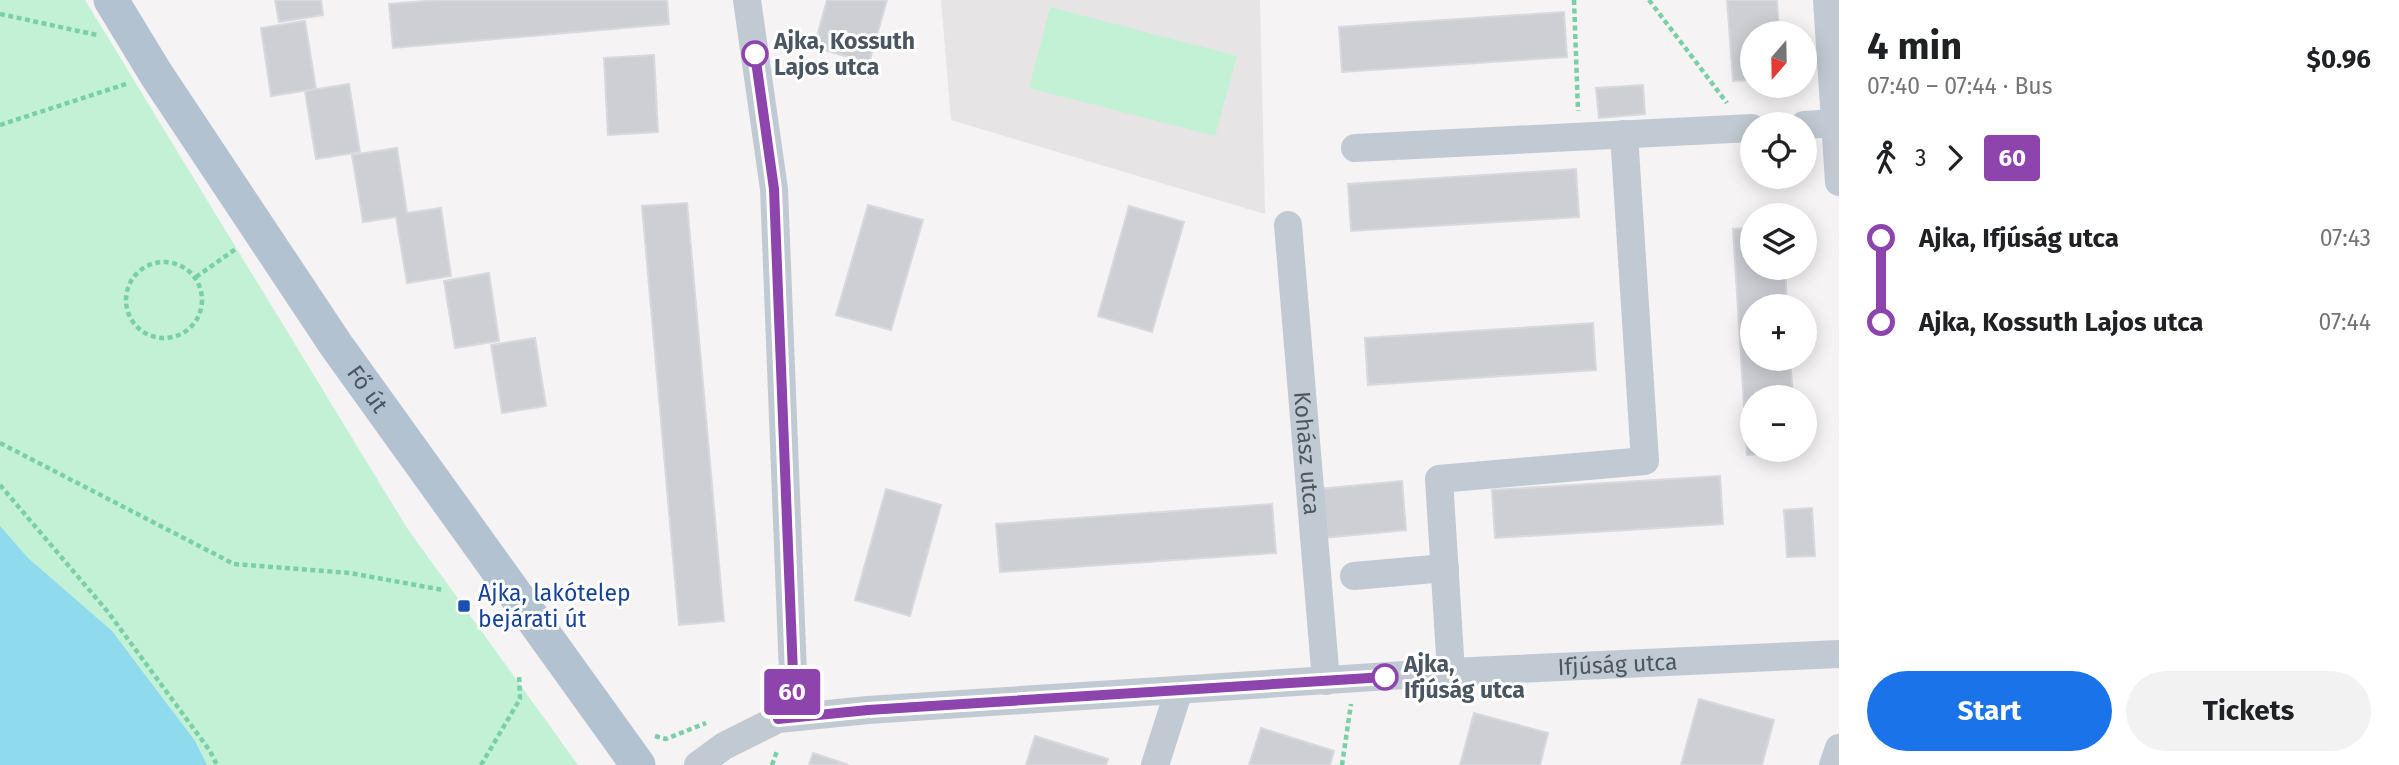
<!DOCTYPE html>
<meta charset="utf-8">
<style>
:root{--surface:#fff;--page:#f2f2f2;--text:#202124;--muted:#757577;--accent:#1a73e8}
body{margin:0;font-family:"Fira Sans",sans-serif;background:var(--page);color:var(--text);height:100vh;display:flex;flex-direction:column;font-size:26px;white-space:nowrap}
*{box-sizing:border-box;margin:0}
p{font-size:23px;color:var(--muted)}
.icon{flex:none;width:38px;height:38px;fill:none;stroke:currentColor;stroke-width:2;stroke-linecap:round;stroke-linejoin:round}
.map{position:relative;flex:1;overflow:hidden}
.details{display:flex;flex-direction:column;background:var(--surface);width:560px}
.details>*{flex:none}
.badge{padding:0 14px;border-radius:5px;font-size:24px;line-height:46px}
.needle{width:46px;rotate:200deg}
.tools{position:absolute;left:1740px;top:21px;display:grid;gap:14px}
.tools a{display:grid;place-items:center;width:77px;height:77px;border-radius:50%;background:var(--surface);box-shadow:0 4px 18px #0003;font-size:35px}
.map>.badge{position:absolute;translate:-50% -50%;box-shadow:0 0 0 4px #fff}
.legs{display:flex;align-items:center;gap:10px;height:77px;padding:0 28px;font-size:23px}
.legs p{margin-inline-start:auto}
.summary{display:flex;align-items:center;justify-content:space-between;height:119px;padding:0 28px}
h1{font-size:38px;font-weight:700;line-height:52px}
.action{display:flex;gap:14px;margin-top:auto;padding:14px 28px}
.action a{flex:1;height:80px;border-radius:42px;background:var(--accent);color:#fff;font-size:28px;font-weight:700;line-height:80px;text-align:center}
.action a+a{background:var(--page);color:var(--text)}
ul{padding:0 28px;list-style:none}
li{display:flex;align-items:center;gap:24px;height:84px;font-size:26px}
li i{display:grid;place-items:center;width:10px;height:100%;margin:0 9px;background:currentColor}
li i::after{content:'';width:18px;height:18px;margin:-9px;border:5px solid;border-radius:50%;background:var(--surface)}
li p{margin-inline-start:auto}
li:first-child i{background:linear-gradient(#0000 50%,currentColor 0)}
li:last-child i{background:linear-gradient(currentColor 50%,#0000 0)}
main{display:flex;flex:1;min-height:0}
.map>svg:first-child{display:block}
</style>
<main>
<div class="map">
<svg width="1839" height="765" viewBox="0 0 1839 765">
<rect width="100%" height="100%" fill="#f5f3f3"/>
<path fill="#e6e4e5" d="M941,0h319l5,214 -314,-94z"/>
<g fill="#c3f1d5">
<path d="M0,0h85l322,528 171,237h-578z"/>
<path d="M1050,7l187,49 -22,80 -186,-48z"/>
</g>
<path fill="#90daee" d="M0,526l28,32 84,73 83,110 12,24h-207z"/>
<g fill="#cdcfd5" stroke="#d7d9de" stroke-width="2">
<path d="M275,0h46l2,15 -44,7z"/>
<path d="M438,0h229l2,24 -276,24 -4,-44z"/>
<path d="M827,0h60l-18,63 -55,-16z"/>
<path d="M1727,0h50l2,33h-27v47l-19,1z"/>
<path d="M1564,12l3,45 -225,15 -3,-45z"/>
<path d="M305,21l11,68 -45,7 -10,-68z"/>
<path d="M654,55l4,77 -50,3 -4,-77z"/>
<path d="M349,84l11,68 -44,7 -11,-68z"/>
<path d="M1643,85l2,29 -46,4 -3,-30z"/>
<path d="M397,148l10,65 34,-5 10,68 -44,7 -11,-66 -33,5 -11,-67z"/>
<path d="M1576,169l3,48 -228,14 -3,-47z"/>
<path d="M687,203l37,418 -45,4 -37,-419z"/>
<path d="M868,205l55,15 -32,110 -55,-15z"/>
<path d="M1129,206l55,16 -32,110 -54,-16z"/>
<path d="M1752,228v40h33l2,38h-35v53h38l3,38h-41v53h44l1,2 -50,3 -14,-226z"/>
<path d="M489,273l10,68 -44,7 -11,-67z"/>
<path d="M1593,323l3,47 -228,15 -3,-47z"/>
<path d="M535,338l11,68 -44,7 -11,-68z"/>
<path d="M1720,476l3,48 -228,14 -3,-48z"/>
<path d="M1402,481l4,49 -83,8 -5,-49z"/>
<path d="M886,489l55,16 -31,111 -55,-16z"/>
<path d="M1272,504l4,49 -276,19 -4,-48z"/>
<path d="M1812,508l3,48 -28,1 -3,-47z"/>
<path d="M1699,699l75,21 -12,45h-81z"/>
<path d="M1474,713l74,20 -8,32h-80z"/>
<path d="M1261,728l73,23 -4,14h-81z"/>
<path d="M1035,736l73,23 -2,6h-80z"/>
<path d="M813,753l36,12h-40z"/>
</g>
<g fill="none" stroke-linecap="round" stroke-linejoin="round">
<g stroke="#7ad0a6" stroke-width="4.5" stroke-dasharray="5 3.5" stroke-linecap="butt">
<path d="M1574,0l4,111"/>
<path d="M1649,0l78,103"/>
<path d="M0,14l97,21"/>
<path d="M0,125l129,-42"/>
<circle cx="164" cy="300" r="38"/>
<path d="M196,277l41,-29"/>
<path d="M0,443l234,121 116,9 93,17"/>
<path d="M0,485l108,127 102,139 7,14"/>
<path d="M655,736l11,3 40,-16"/>
<path d="M481,765l39,-66 -1,-25"/>
<path d="M772,765l5,-14"/>
<path d="M1342,765l9,-61"/>
</g>
<g stroke="#c1cad2" stroke-width="28">
<path d="M747,0l27,189 19,485 -2,23 -13,22"/>
<path d="M1827,0l12,182"/>
<path d="M1804,125l31,-2"/>
<path d="M1355,148l397,-20"/>
<path id="s1" d="M1288,225l38,456"/>
<path d="M1354,576l91,-8"/>
<path d="M1451,672l-12,-193 206,-18 -21,-327"/>
<path id="s2" d="M698,765l26,-19 54,-27 90,-9 583,-38 388,-18"/>
<path d="M1155,765l24,-75"/>
<path d="M1833,765l6,-17"/>
</g>
<path stroke="#b3c2d1" stroke-width="35" id="s3" d="M111,0l45,74 180,271 302,420"/>
</g>
<g fill="none" stroke-linecap="round" stroke-linejoin="round">
<defs>
<path id="line-1" d="M755,54l19,135 19,485 -2,23 -13,22 90,-9 517,-33"/>
</defs>
<use href="#line-1" stroke="#fff" stroke-width="16"/>
<use href="#line-1" stroke="#8e44ad" stroke-width="10"/>
</g>
<g fill="#fff" stroke="#8e44ad" stroke-width="3.5">
<circle cx="755" cy="54" r="12"/>
<circle cx="1385" cy="677" r="12"/>
</g>
<rect fill="#1a4fb4" stroke="#fff" stroke-width="2.5" x="457" y="599" width="14" height="14" rx="3.5"/>
<g text-anchor="middle" dominant-baseline="central" stroke-width="6" stroke-linejoin="round" paint-order="stroke">
<g font-size="23" font-weight="bold" fill="#4a5661" stroke="#fff" text-anchor="start">
<text x="774" y="41">Ajka, Kossuth<tspan x="774" dy="26">Lajos utca</tspan></text>
<text x="1404" y="664">Ajka,<tspan x="1404" dy="26">Ifjúság utca</tspan></text>
</g>
<g font-size="23" fill="#4a5661" stroke="#fff">
<text stroke="none"><textPath href="#s3" startOffset="466">Fő út</textPath></text>
<text stroke="none"><textPath href="#s1" startOffset="229">Kohász utca</textPath></text>
<text stroke="none"><textPath href="#s2" startOffset="934">Ifjúság utca</textPath></text>
</g>
<g font-size="23" fill="#164399" stroke="#fff" text-anchor="start">
<text x="478" y="593">Ajka, lakótelep<tspan x="478" dy="26">bejárati út</tspan></text>
</g>
</g>
</svg>
<div class="tools">
<a><svg class="needle" viewBox="-14 -14 28 28"><path d="M0-13l5 13h-10z" fill="#e53935"/><path d="M0 13l5-13h-10z" fill="#757577"/></svg></a>
<a><svg class="icon" aria-label="locate" viewBox="0 0 24 24"><circle cx="12" cy="12" r="6"/><path d="M12 2v4M12 18v4M2 12h4M18 12h4"/></svg></a>
<a><svg class="icon" aria-label="layers" viewBox="0 0 24 24"><path d="M12 4l9 5-9 5-9-5zM3 14l9 5 9-5"/></svg></a>
<a>+</a>
<a>−</a>
</div>
<b class="badge" style="left:792px;top:692px;background:#8e44ad;color:#fff">60</b>
</div>
<section class="details">
<div class="summary"><div><h1>4 min</h1><p>07:40 – 07:44 · Bus</p></div><b>$0.96</b></div>
<div class="legs"><svg class="icon" aria-label="walk" viewBox="0 0 24 24"><circle cx="13" cy="4" r="2"/><path d="M13 8l-2 6 4 7M11 14l-3 7M7 12l3-4h3l4 4"/></svg>3<svg class="icon" aria-label="forward" viewBox="0 0 24 24"><path d="M9 5l7 7-7 7"/></svg><b class="badge" style="background:#8e44ad;color:#fff">60</b></div>
<ul>
<li><i style="color:#8e44ad"></i><b>Ajka, Ifjúság utca</b><p>07:43</p></li>
<li><i style="color:#8e44ad"></i><b>Ajka, Kossuth Lajos utca</b><p>07:44</p></li>
</ul>
<div class="action"><a>Start</a><a>Tickets</a></div>
</section>
</main>
